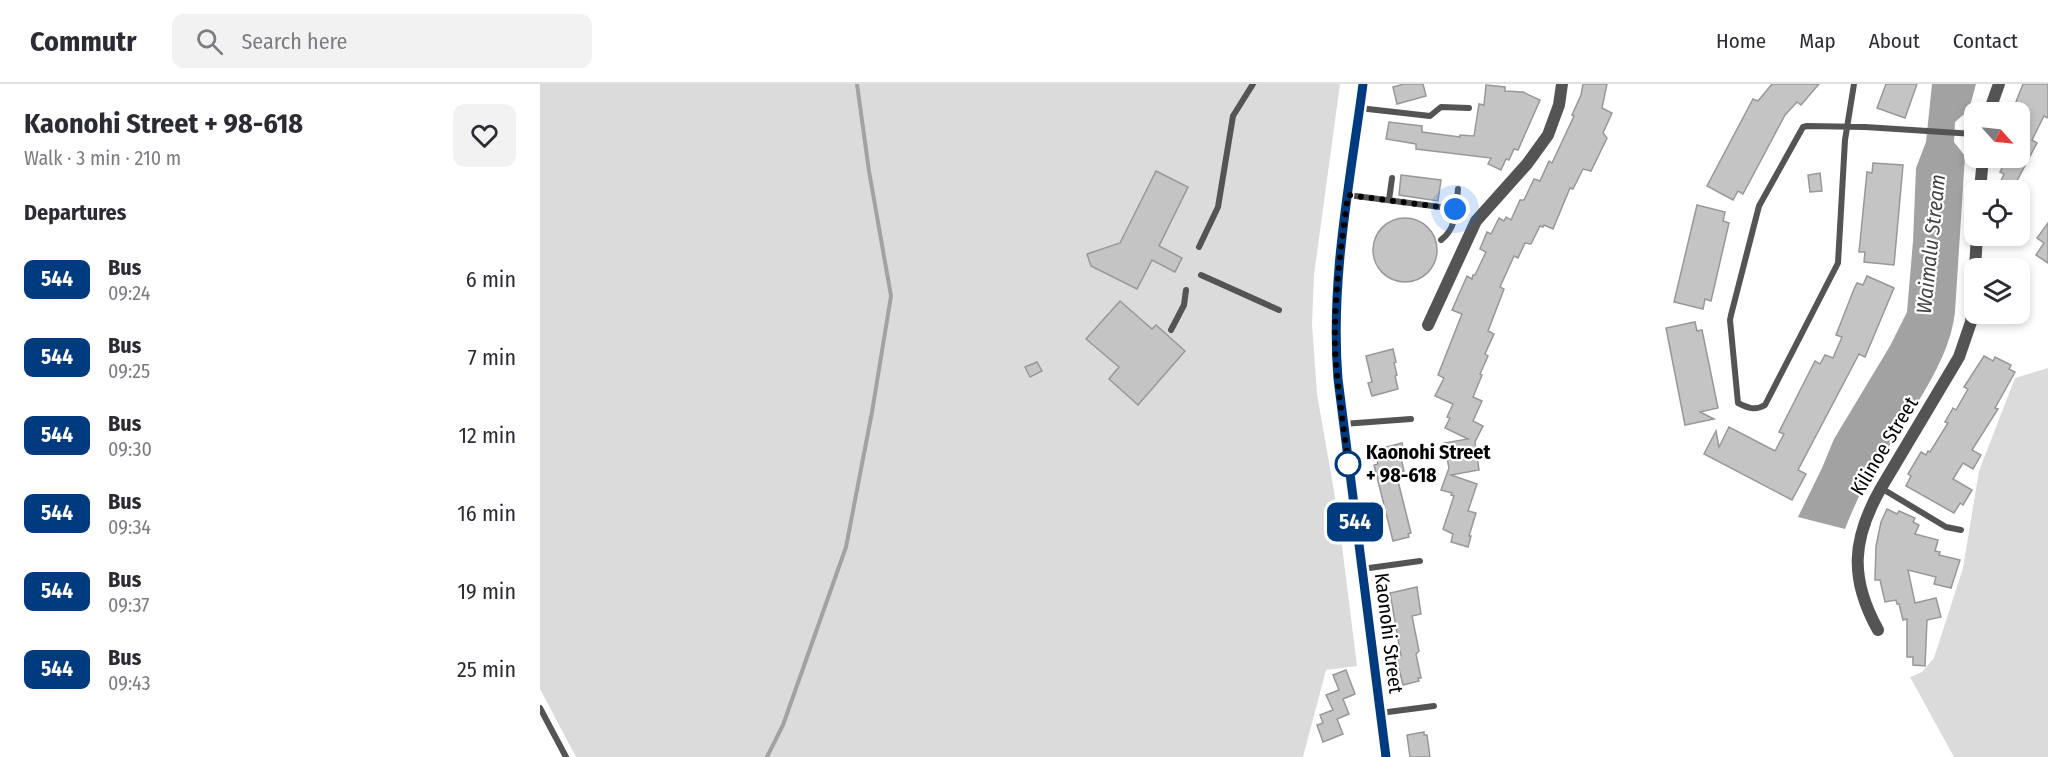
<!DOCTYPE html>
<meta charset="utf-8">
<style>
:root{--surface:#fff;--page:#f2f2f3;--text:#2b2b33;--muted:#7c7c81;--line:#e1e1e2}
body{margin:0;font-family:"Fira Sans Condensed",sans-serif;background:var(--page);color:var(--text);height:100vh;display:flex;flex-direction:column;font-size:22px;white-space:nowrap}
*{box-sizing:border-box;margin:0}
p{font-size:20px;color:var(--muted)}
.icon{flex:none;width:33px;height:33px;fill:none;stroke:currentColor;stroke-width:2;stroke-linecap:round;stroke-linejoin:round}
.map{position:relative;flex:1;overflow:hidden}
.drawer{display:flex;flex-direction:column;background:var(--surface);width:540px}
.drawer>*{flex:none}
.badge{padding:0 12px;border-radius:9px;font-size:21px;line-height:39px}
.needle{width:39px;rotate:117deg}
.buttons{position:absolute;left:1424px;top:18px;display:grid;gap:12px}
.buttons a{display:grid;place-items:center;width:66px;height:66px;border-radius:12px;background:var(--surface);box-shadow:0 3px 9px #0003;font-size:30px}
.you{position:absolute;width:30px;height:30px;margin:-15px;border:4px solid #fff;border-radius:50%;background:#1a73e8;box-shadow:0 0 0 9px #1a73e833}
.map>.badge{position:absolute;translate:-50% -50%;box-shadow:0 0 0 3px #fff}
h2{padding:0 24px;font-size:22px;line-height:54px}
.round{display:grid;place-items:center;flex:none;width:63px;height:63px;border-radius:12px;background:var(--page)}
.overview{display:flex;align-items:center;justify-content:space-between;height:102px;padding:0 24px}
h1{font-size:28px;font-weight:700;line-height:45px}
ul{padding:0;list-style:none}
li{display:flex;align-items:center;gap:18px;height:78px;padding:0 24px}
li div{flex:1}
li b{display:block;font-size:22px}
li em{font-style:normal}
li .badge{min-width:66px;font-weight:700;text-align:center}
header{display:flex;align-items:center;gap:36px;box-sizing:border-box;height:84px;padding:0 30px;background:var(--surface);border-bottom:2px solid var(--line)}
header strong{font-size:28px}
nav{display:flex;gap:33px;margin-inline-start:auto;font-size:21px}
.search{width:420px;height:54px;background:var(--page);display:flex;align-items:center;gap:15px;box-sizing:border-box;padding:0 21px;border-radius:12px;color:var(--muted);font-size:22px}
main{display:flex;flex:1;min-height:0}
.map>svg:first-child{display:block}
</style>
<header>
<strong>Commutr</strong>
<div class="search"><svg class="icon" aria-label="search" viewBox="0 0 24 24"><circle cx="10" cy="10" r="6"/><path d="M15 15l6 6"/></svg>Search here</div>
<nav><a>Home</a><a>Map</a><a>About</a><a>Contact</a></nav>
</header>
<main>
<section class="drawer">
<div class="overview"><div><h1>Kaonohi Street + 98-618</h1><p>Walk · 3 min · 210 m</p></div><a class="round"><svg class="icon" aria-label="heart" viewBox="0 0 24 24"><path d="M12 20l-8-8c-3-5 5-10 8-4 3-6 11-1 8 4z"/></svg></a></div>
<h2>Departures</h2>
<ul>
<li><span class="badge" style="background:#003b80;color:#fff">544</span><div><b>Bus</b><p>09:24</p></div><em>6 min</em></li>
<li><span class="badge" style="background:#003b80;color:#fff">544</span><div><b>Bus</b><p>09:25</p></div><em>7 min</em></li>
<li><span class="badge" style="background:#003b80;color:#fff">544</span><div><b>Bus</b><p>09:30</p></div><em>12 min</em></li>
<li><span class="badge" style="background:#003b80;color:#fff">544</span><div><b>Bus</b><p>09:34</p></div><em>16 min</em></li>
<li><span class="badge" style="background:#003b80;color:#fff">544</span><div><b>Bus</b><p>09:37</p></div><em>19 min</em></li>
<li><span class="badge" style="background:#003b80;color:#fff">544</span><div><b>Bus</b><p>09:43</p></div><em>25 min</em></li>
</ul>
</section>
<div class="map">
<svg width="1508" height="673" viewBox="0 0 1508 673">
<rect width="100%" height="100%" fill="#fff"/>
<g fill="#dbdbdb">
<path d="M0,0h800l-26,191 -2,49 5,70 21,120 19,152 -31,4 -23,87h-727l-36,-68z"/>
<path d="M1508,284v389h-94l-44,-80 12,-5 12,-14 29,-90 16,-97 36,-93z"/>
</g>
<path fill="#a2a2a2" d="M1392,0h44l-7,26 -14,12 -1,20 11,14 -10,156c-6,59 -62,122 -91,174 -7,14 -13,28 -19,43l-47,-12 24,-49 12,-29 56,-93 17,-34 6,-71 3,-73 10,-26z"/>
<g fill="none" stroke-linecap="round" stroke-linejoin="round">
<path stroke="#a2a2a2" stroke-width="4" d="M227,673l16,-32 63,-178 26,-135 19,-116 -22,-125 -12,-87"/>
</g>
<g fill="#c4c4c4" stroke="#989898" stroke-width="1.5">
<path d="M864,0h19l3,12 -29,8 -4,-17z"/>
<path d="M1043,0h24l-5,24 10,5 -9,20 4,5 -16,33 -8,-2 -10,20 -3,-1 -17,41 -9,-4 -1,2 -3,-1 -9,18 -6,-1 -7,15 -4,-2 -14,31 4,2 -16,42 6,3 -9,20 3,2 -8,18 2,1 -9,22 9,4 -9,20 10,5 -8,16 4,28 -28,5 26,9 -9,27 8,2 -7,23h2l-3,11 -17,-5 2,-8 -10,-5 11,-33 -3,-1 1,-2 -11,-3 8,-22 -5,-25 24,-4 -23,-11 5,-10 -3,-1 6,-13 -18,-8 9,-18 -6,-3 24,-61 -10,-4 15,-34 5,3 1,-4h2l11,-23 -6,-3 7,-17 4,2 8,-16 5,3 2,-4 5,3 9,-20h4l10,-21 6,2 9,-20 3,2 22,-47 -2,-1 9,-20z"/>
<path d="M1232,0h47l-18,21 -4,-3 -12,13 -42,79 -5,-3 -5,9 -26,-14 46,-87 5,2z"/>
<path d="M1346,0h31l-12,34 -28,-10z"/>
<path d="M1483,0h25v34l-4,-2 -12,24 5,3 -25,47 -13,-5 5,-11 -4,-2 7,-14h12v-46h-7z"/>
<path d="M946,1l19,2v4l18,1 17,8 -22,50 -4,-1 -5,11 -3,-1 -5,11 -13,-6 3,-6 -75,-9v-5l-30,-5 3,-17 33,4v6l38,5v-2l14,1 5,-32 5,1z"/>
<path d="M1333,79l30,2 -9,100 -30,-3 1,-10h-6l8,-80 5,1z"/>
<path d="M616,87l32,16 -29,59 23,12 -7,14 -23,-12 -15,29 -46,-23 -4,-12 33,-11z"/>
<path d="M1280,89l2,18 -12,1 -2,-17z"/>
<path d="M861,91l40,5 -3,21 -39,-6z"/>
<path d="M1157,121l28,7 -2,9 6,2 -18,78 -6,-2 -2,10 -29,-7z"/>
<circle cx="865" cy="166" r="32"/>
<path d="M1508,139v40l-12,-8 8,-12 -7,-5z"/>
<path d="M1327,192l27,12 -29,69 -6,-3 -61,116 8,4 -14,26 -88,-46 12,-23 3,16 10,-20 46,24 9,-17 -5,-2 36,-71 5,3 5,-9 8,3 9,-21 -6,-2 18,-46 3,-6 6,2z"/>
<path d="M580,217l32,28 4,-4 29,26 -47,54 -29,-26 10,-12 -33,-28z"/>
<path d="M1155,238l2,9 5,-1 16,78 -18,4 14,7 -29,6 -19,-97z"/>
<path d="M853,265l3,13 -2,1 3,12 -2,1 3,13 -26,7 -4,-13 4,-1 -6,-26z"/>
<path d="M1444,272l9,5 2,-4 16,8 -2,4 6,3 -20,36 3,1 -26,41 9,5 -8,14 -10,-6 -10,16 19,11 -9,15 -3,-2 -6,10 -48,-27 5,-10 -3,-2 13,-22 5,3 2,-4 2,1 18,-29 -3,-1 8,-14 3,2 12,-21 -4,-2z"/>
<path d="M497,278l5,9 -12,6 -5,-10z"/>
<path d="M862,359l3,14 -4,1 3,13 -8,2 15,60 -3,1 1,3 -16,4 -19,-76 4,-1 -3,-14z"/>
<path d="M1347,425l10,5 2,-3 16,7 -2,4 6,3 -4,9 23,6 -3,11 5,1 -1,3 21,5 -9,28 -17,-4 2,-7 -28,-7 7,33 21,-5 5,19 -14,3 -2,46 -12,-1v-8h-6v-38l-4,1 -4,-16h-2l-1,-4 -11,2 -5,-22h-5l1,-34 5,-24z"/>
<path d="M877,503l4,27 -9,2 7,35 -3,3 5,24h-3l1,3 -16,4 -7,-28 5,-1 -11,-63z"/>
<path d="M806,586l9,24 -12,5 6,15 -12,5 6,15 -20,8 -6,-17 6,-2 -3,-8 13,-5 -7,-15 13,-5 -6,-15z"/>
<path d="M884,648v3h3l3,22h-20l-3,-22z"/>
</g>
<g fill="none" stroke-linecap="round" stroke-linejoin="round">
<g stroke="#545454" stroke-width="6">
<path d="M1314,0c-3,18 -6,37 -9,56l-7,123 -73,142c-10,6 -17,3 -27,-2l-8,-83 1,-5 28,-109 44,-79 4,-1 58,1 109,7"/>
<path d="M819,24l71,8 11,-9 28,1"/>
<path d="M808,111l108,14"/>
<path d="M849,116l3,-22"/>
<path d="M901,156c16,-12 15,-32 17,-51"/>
<path d="M659,163l19,-40 15,-91 20,-32"/>
<path d="M661,191l78,35"/>
<path d="M631,246l13,-25 2,-15"/>
<path d="M803,340l68,-5"/>
<path d="M1341,404l65,39 15,3"/>
<path d="M822,485l58,-8"/>
<path d="M0,624l26,49"/>
<path d="M840,629l54,-7"/>
</g>
<g stroke="#545454" stroke-width="12">
<path d="M1449,28l10,-28"/>
<path d="M1440,106l3,-32"/>
<path d="M1435,184l2,-32"/>
<path d="M888,241l48,-104 51,-57 21,-29 11,-30 3,-21"/>
<path d="M1338,546c-29,-52 -26,-91 3,-142l78,-131 12,-35 3,-36"/>
</g>
<path stroke="#545454" stroke-width="12" d="M823,0c-14,98 -32,196 -25,295l48,378"/>
</g>
<g fill="none" stroke-linecap="round" stroke-linejoin="round">
<defs>
<path id="line" d="M823,0c-13,98 -33,196 -25,295l48,378"/>
</defs>
<use href="#line" stroke="#fff" stroke-width="14"/>
<use href="#line" stroke="#003b80" stroke-width="9"/>
<path stroke="#000" stroke-width="6" stroke-dasharray="0 10.8" d="M808,380l1,4c-5,-40 -12,-80 -14,-120 -1,-52 6,-102 13,-153l107,14"/>
</g>
<circle fill="#fff" stroke="#003b80" stroke-width="3" cx="808" cy="380" r="12"/>
<g text-anchor="middle" dominant-baseline="central" stroke-width="4.5" stroke-linejoin="round" paint-order="stroke">
<g font-size="20" fill="#000" stroke="#fff">
<text transform="translate(1344 362) rotate(-59)">Kilinoe Street</text>
<text transform="translate(849 549) rotate(83)">Kaonohi Street</text>
</g>
<g font-size="20" font-weight="bold" fill="#000" stroke="#fff" text-anchor="start">
<text x="826" y="368">Kaonohi Street<tspan x="826" dy="23">+ 98-618</tspan></text>
</g>
<g font-size="21" font-style="italic" fill="#434343" stroke="#fff">
<text transform="translate(1391 160) rotate(-84)">Waimalu Stream</text>
</g>
</g>
</svg>
<div class="buttons">
<a><svg class="needle" viewBox="-14 -14 28 28"><path d="M0-13l5 13h-10z" fill="#e53935"/><path d="M0 13l5-13h-10z" fill="#7c7c81"/></svg></a>
<a><svg class="icon" aria-label="locate" viewBox="0 0 24 24"><circle cx="12" cy="12" r="6"/><path d="M12 2v4M12 18v4M2 12h4M18 12h4"/></svg></a>
<a><svg class="icon" aria-label="layers" viewBox="0 0 24 24"><path d="M12 4l9 5-9 5-9-5zM3 14l9 5 9-5"/></svg></a>
</div>
<div class="you" style="left:915px;top:125px"></div>
<b class="badge" style="left:815px;top:438px;background:#003b80;color:#fff">544</b>
</div>
</main>
